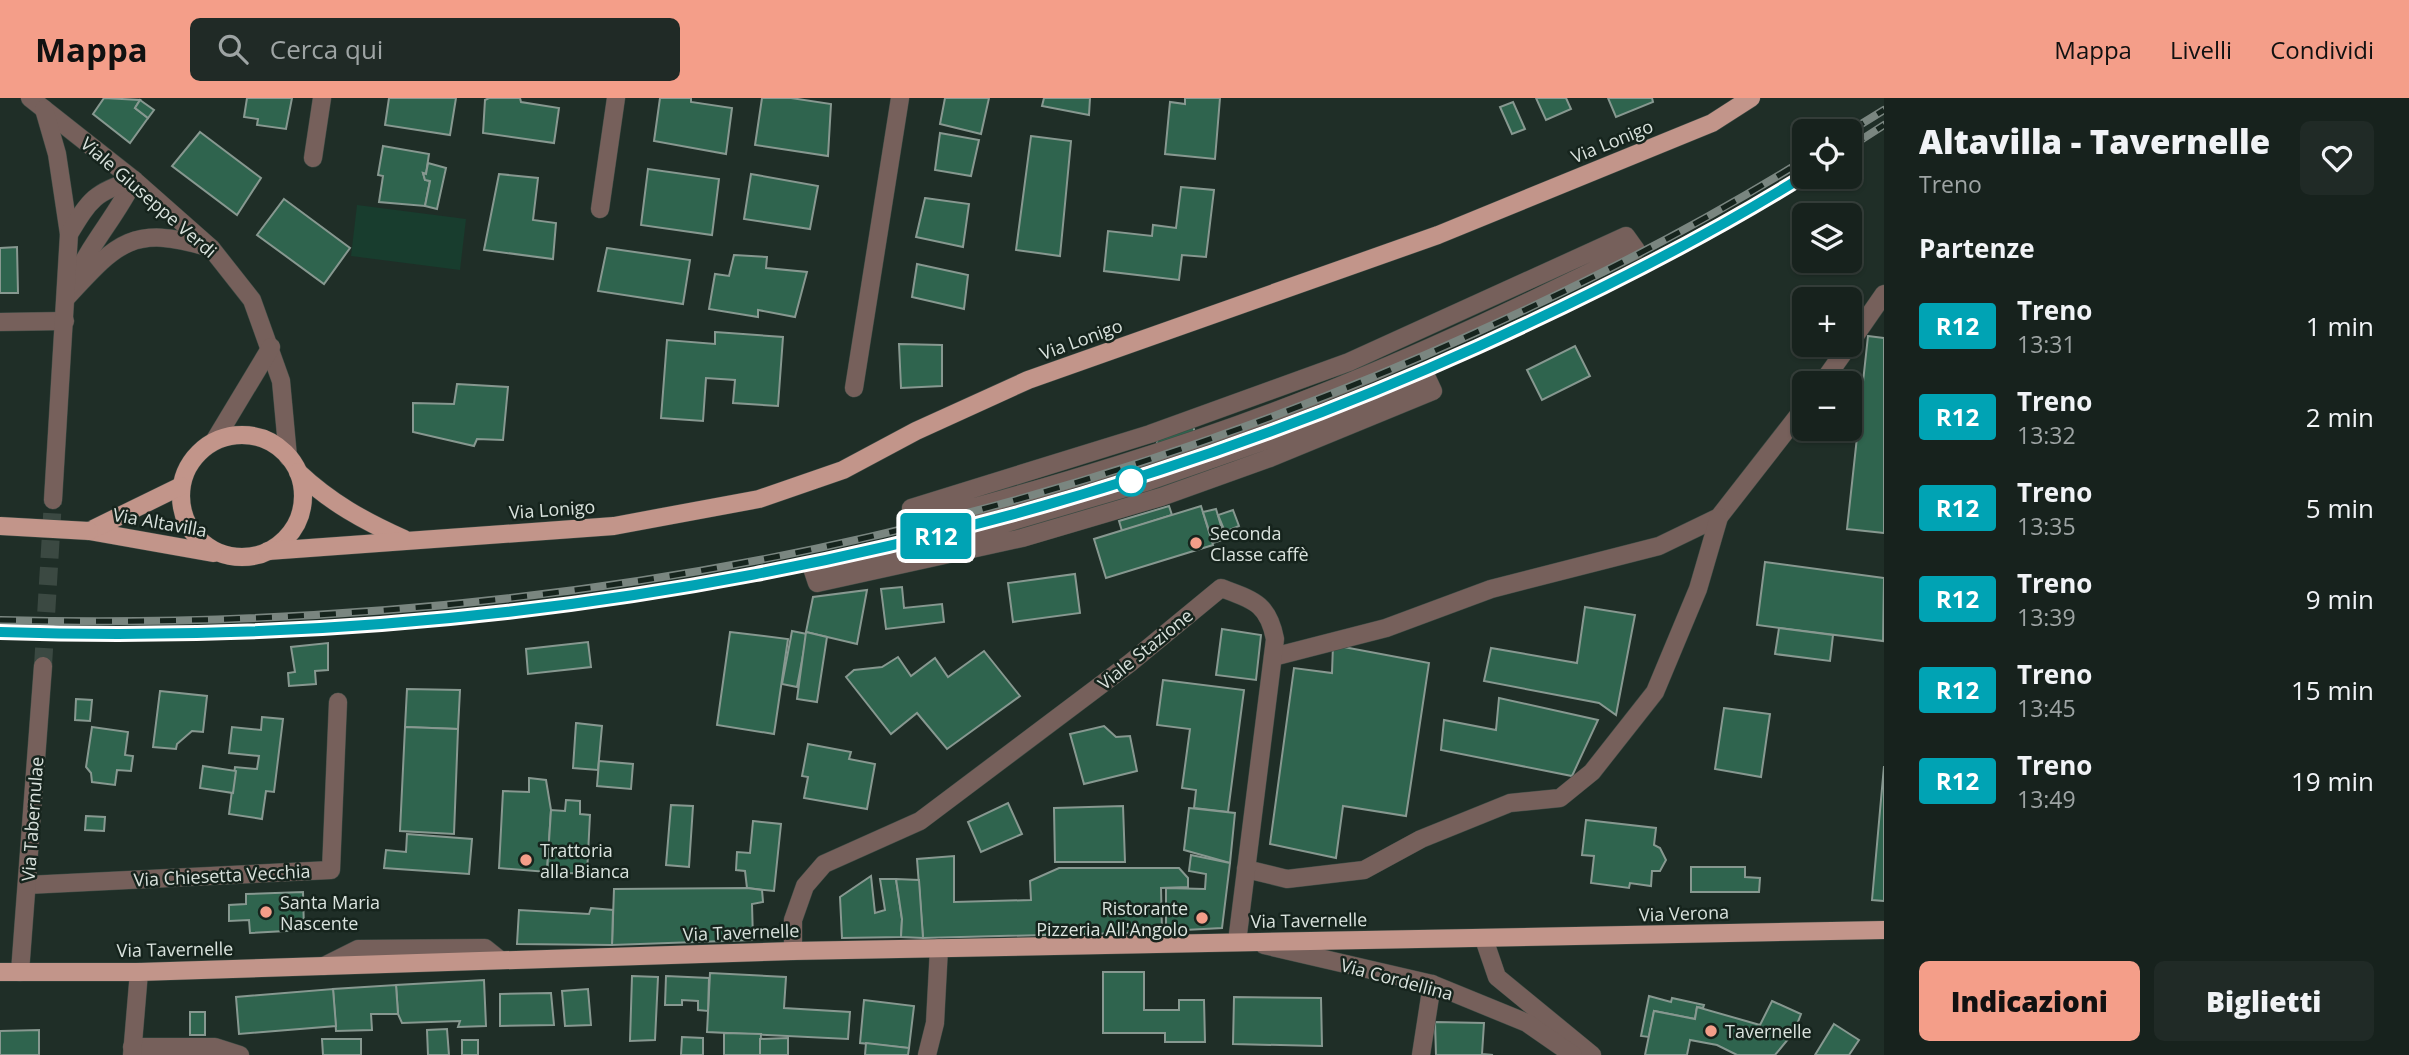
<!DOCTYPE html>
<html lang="it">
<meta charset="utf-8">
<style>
:root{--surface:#17221d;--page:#202a26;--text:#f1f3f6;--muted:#9ea4a4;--line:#363f3b;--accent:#f49e89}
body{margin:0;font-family:"Open Sans",sans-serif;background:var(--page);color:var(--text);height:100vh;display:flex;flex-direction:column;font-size:26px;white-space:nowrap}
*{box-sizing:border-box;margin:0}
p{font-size:23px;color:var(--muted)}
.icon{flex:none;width:38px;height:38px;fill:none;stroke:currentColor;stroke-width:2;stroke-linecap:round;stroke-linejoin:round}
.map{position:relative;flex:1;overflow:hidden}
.side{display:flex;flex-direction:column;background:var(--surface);width:525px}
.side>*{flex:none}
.badge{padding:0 14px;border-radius:5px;font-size:24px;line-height:46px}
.buttons{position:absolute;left:1792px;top:21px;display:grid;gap:14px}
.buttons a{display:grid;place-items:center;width:70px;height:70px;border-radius:10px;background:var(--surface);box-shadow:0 2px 5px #0004,0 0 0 2px var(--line);font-size:35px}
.map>.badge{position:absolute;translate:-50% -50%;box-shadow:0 0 0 4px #fff}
h2{padding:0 35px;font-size:26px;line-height:63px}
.round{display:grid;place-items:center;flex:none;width:74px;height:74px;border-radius:10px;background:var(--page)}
.headline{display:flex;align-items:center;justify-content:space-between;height:119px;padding:0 35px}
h1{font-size:33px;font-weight:800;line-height:52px}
.primary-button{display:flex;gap:14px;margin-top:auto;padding:14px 35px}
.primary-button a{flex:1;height:80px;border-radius:10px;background:var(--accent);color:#111;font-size:28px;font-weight:800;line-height:80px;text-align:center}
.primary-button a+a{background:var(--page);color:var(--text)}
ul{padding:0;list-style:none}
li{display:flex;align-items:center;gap:21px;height:91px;padding:0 35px}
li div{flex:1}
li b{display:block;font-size:26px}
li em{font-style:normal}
li .badge{min-width:77px;font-weight:700;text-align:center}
header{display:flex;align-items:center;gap:42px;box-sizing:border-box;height:98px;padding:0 35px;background:var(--accent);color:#111}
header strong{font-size:33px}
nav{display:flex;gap:38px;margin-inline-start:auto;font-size:24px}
.search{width:490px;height:63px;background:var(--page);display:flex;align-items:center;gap:18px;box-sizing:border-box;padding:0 24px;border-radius:10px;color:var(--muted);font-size:26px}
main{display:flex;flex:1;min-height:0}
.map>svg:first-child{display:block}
</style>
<header>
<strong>Mappa</strong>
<div class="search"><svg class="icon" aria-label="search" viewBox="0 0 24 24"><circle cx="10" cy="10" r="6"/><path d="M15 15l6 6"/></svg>Cerca qui</div>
<nav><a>Mappa</a><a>Livelli</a><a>Condividi</a></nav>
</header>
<main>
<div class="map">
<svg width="1884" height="957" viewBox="0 0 1884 957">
<rect width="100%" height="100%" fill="#1f2e27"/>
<path fill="#183d2e" d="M357,107l109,14 -6,51 -109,-14z"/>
<g fill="#2f644e" stroke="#879890" stroke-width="2">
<path d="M104,0l36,2 -5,8 13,10 -18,25 -37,-29z"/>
<path d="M247,0h45l-6,31 -29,-4 1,-6 -14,-2z"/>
<path d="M389,0h67l-6,37 -65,-10z"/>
<path d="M489,0h31l1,4 38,6 -5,35 -71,-10 2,-33z"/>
<path d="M660,0h31v4l41,6 -6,46 -72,-13z"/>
<path d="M762,0h29l40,6 -3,52 -73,-11z"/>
<path d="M945,0h44l-8,36 -41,-10z"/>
<path d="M1044,0h46l-1,17 -47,-9z"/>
<path d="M1185,0h35l-5,61 -50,-5 5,-52 15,2z"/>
<path d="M1536,0h30l5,11 -25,11z"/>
<path d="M1608,0h44l1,4 -37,15z"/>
<path d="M140,2l14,10 -6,8 -13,-10z"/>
<path d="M1513,4l12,27 -13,5 -12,-27z"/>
<path d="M200,34l61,46 -24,37 -65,-49z"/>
<path d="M940,35l39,7 -8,36 -36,-6z"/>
<path d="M1031,38l40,5 -11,115 -44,-6z"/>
<path d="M383,48l46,8 -3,20 -3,-1 2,7 5,1 -5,25 -46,-4 4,-26 -5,-1z"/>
<path d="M428,65l18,5 -9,41 -12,-3 5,-25 -5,-1 -2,-7 3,1z"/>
<path d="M648,71l71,10 -7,56 -71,-10z"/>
<path d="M499,76l39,4 -5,42 23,3 -3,36 -69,-9z"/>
<path d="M751,76l67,12 -8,43 -66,-10z"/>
<path d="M1181,89l33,3 -8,67 -24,-2 -3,25 -75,-9 4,-40 44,5 1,-11 23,3z"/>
<path d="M925,100l44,6 -6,43 -47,-10z"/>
<path d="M284,101l66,49 -26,36 -67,-49z"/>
<path d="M17,149l1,46h-18v-45z"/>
<path d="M607,150l83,12 -7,44 -85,-13z"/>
<path d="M734,157l33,2 -1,11 41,4 -12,45 -37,-7v7l-49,-8 6,-35 14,2z"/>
<path d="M917,166l51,11 -4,34 -52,-12z"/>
<path d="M715,234l68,5 -5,69 -45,-3 2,-23 -29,-2 -3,43 -42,-3 6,-78 48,4z"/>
<path d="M1868,238l16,2v195l-37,-4z"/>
<path d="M899,246l43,1v41l-41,2z"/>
<path d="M1575,248l15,30 -48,24 -15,-30z"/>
<path d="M457,286l51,3 -5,53 -26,-1 -3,7 -61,-14v-29l41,1z"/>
<path d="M1193,328l2,7 -36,14 -3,-7z"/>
<path d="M1169,408l3,9 -50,16 -3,-10z"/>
<path d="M1201,408l12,39 -107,33 -12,-39z"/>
<path d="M1216,411l9,30 -12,4 -10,-31z"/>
<path d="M1233,412l6,16 -14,6 -7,-17z"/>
<path d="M1765,464l119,16 -1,63 -126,-16z"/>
<path d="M1075,476l5,39 -67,9 -5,-39z"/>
<path d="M902,489l2,21 38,-4 2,18 -58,7 -5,-40z"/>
<path d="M867,492l-10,54 -51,-12 7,-35z"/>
<path d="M1585,509l50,8 -19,100 -17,-12 -115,-22 7,-33 86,15z"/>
<path d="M1779,530l54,7 -3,26 -55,-7z"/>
<path d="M1222,531l39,6 -5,45 -40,-5z"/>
<path d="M792,533l15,3 -10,53 -15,-3z"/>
<path d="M730,534l58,7 -14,95 -57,-9z"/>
<path d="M806,534l21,5 -10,65 -20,-3z"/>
<path d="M588,544l3,25 -63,7 -2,-25z"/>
<path d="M328,545v27l-13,1 1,13 -27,2 -1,-13 7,-1 -4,-25z"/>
<path d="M1333,547l96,18 -23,153 -63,-10 -7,52 -66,-14 24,-176 38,5z"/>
<path d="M984,553l36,45 -73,53 -30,-36 -26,21 -45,-57 8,-7 28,-3 16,-10 13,19 24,-18 13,19z"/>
<path d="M1163,582l81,10 -16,122 -34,-4 2,-18 -14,-2 8,-59 -33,-4z"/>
<path d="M407,591l53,1 -2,39 -53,-2z"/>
<path d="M160,593l47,5 -4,36 -11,-1 -15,13 -1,5 -23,-2z"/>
<path d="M1499,600l99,22 -26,56 -131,-26 3,-30 52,10z"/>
<path d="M76,601l16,1 -2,21 -15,-1z"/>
<path d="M1724,610l46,6 -9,63 -46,-8z"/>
<path d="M262,619l21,2 -9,73 -8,-1 -4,28 -33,-5 6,-47 22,2 2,-13 -30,-3 3,-26 29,3z"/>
<path d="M576,625l26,3 -4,44 -25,-2z"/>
<path d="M1104,628l12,11 14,-1 7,35 -53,13 -14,-50z"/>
<path d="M92,629l36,5 -3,23 8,1 -2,15 -14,-1 -2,15 -23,-3 -1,-9 -5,-6z"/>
<path d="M405,629l53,2 -4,105 -54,-3z"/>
<path d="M808,646l43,8 -2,7 26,5 -8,45 -63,-11 4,-21 -6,-1z"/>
<path d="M599,663l34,3 -2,25 -34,-3z"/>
<path d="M203,668l33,5 -3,22 -33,-5z"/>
<path d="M1884,668v135l-12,-1z"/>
<path d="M529,680l17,2 5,30 -4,62 -48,-4 4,-77 26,1z"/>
<path d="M566,702l14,1v13l10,1 -3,59 -40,-2 4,-62 14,1z"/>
<path d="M1008,705l14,31 -41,18 -13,-30z"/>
<path d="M671,707l22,1 -4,61 -23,-2z"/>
<path d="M1123,708l2,56h-70l-1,-54z"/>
<path d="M1189,710l46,5 -5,50 -46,-13z"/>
<path d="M86,718l19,1 -1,14 -19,-1z"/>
<path d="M1586,722l70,8 -2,17 6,3 6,12 -6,11h-8l-1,15 -21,-3 -1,5 -38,-5 3,-27 -12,-1z"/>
<path d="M753,723l28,3 -7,67 -27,-3 -2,-17 -9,-1 1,-18 13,1z"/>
<path d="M407,736l65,5 -3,35 -85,-6 2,-18 20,2z"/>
<path d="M1191,757l39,8 -8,65 -56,3v-43l39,1 1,-15 -17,-3z"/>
<path d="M954,758v46l77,-2 -1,-19 29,-13h120l9,10v9l-27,1 1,44 -239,6 -6,-79z"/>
<path d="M1691,769h54v10l15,1 -1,14h-68z"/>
<path d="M871,778l4,37 10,-3 -5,-31h16l6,40 -1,18 -59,1 -2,-41z"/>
<path d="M896,781l23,1 4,58 -22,-1 1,-18z"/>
<path d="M747,790l15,2 1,12 -11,2 1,36 -141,5 2,-56z"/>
<path d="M303,794l1,38 -54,3 -1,-13 -20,1v-16l17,-1v-10z"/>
<path d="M591,810l22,2 -1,35 -95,-1 2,-34 70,4z"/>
<path d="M1103,874h41v38h35v-10h25l1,42h-40v-9h-62z"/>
<path d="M710,875l76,4 -2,31 66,4 -2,27 -141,-7z"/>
<path d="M632,878l26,1 -3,63 -25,1z"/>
<path d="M666,878l43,2 -1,33 -10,-1v-9l-16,-1v5h-17z"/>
<path d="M484,882l2,46 -28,1 2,-6 -58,2 -4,-9 -2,-29z"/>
<path d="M396,887l2,29h-27l1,16 -36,1 -3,-42z"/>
<path d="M333,891l3,37 -97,8 -3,-37z"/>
<path d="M588,891l3,36 -26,1 -3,-35z"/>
<path d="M551,895l3,32 -54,1v-32z"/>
<path d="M1649,898l22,6 1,-4 32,7 -1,3 -6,-1 -2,12 -41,-8 -5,26 -8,-1z"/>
<path d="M1234,899l87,1 1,48 -89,-2z"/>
<path d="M864,902l50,6 -5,42 -49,-5z"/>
<path d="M1772,903l29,13 -7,18 -19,23h-38l-20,-10 -27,-5 -3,15h-42l9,-44 41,8 2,-12 63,18z"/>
<rect x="190" y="914" width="15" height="23"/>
<path d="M1435,924l49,1 -2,31 11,1h-57z"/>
<path d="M1834,926l25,16 -10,15h-34z"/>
<path d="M447,931l2,26h-21l-1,-25z"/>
<path d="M39,932v25h-39v-24z"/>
<path d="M724,935l37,1 -1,21h-36z"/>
<path d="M682,939l21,1v17h-22z"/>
<path d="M788,940v17h-28v-16z"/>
<path d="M322,941h39v16h-38z"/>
<rect x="462" y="942" width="16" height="15"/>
<path d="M866,945l43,5 -1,7h-43z"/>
</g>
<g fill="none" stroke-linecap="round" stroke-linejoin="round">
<path stroke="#3b4942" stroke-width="18" stroke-dasharray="18 9" stroke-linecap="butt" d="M43,568l10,-166"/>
<defs>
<g id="minor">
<path d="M30,0l104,82 77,68 41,52 29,81 7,76"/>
<path d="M44,11l13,45 12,80"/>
<path d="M313,60l9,-60"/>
<path d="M600,111l16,-111"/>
<path d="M1626,138l10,14c-107,52 -214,104 -324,147 -129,51 -262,90 -395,126l-6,-15 239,-74 199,-72z"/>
<path d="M72,187c16,-39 44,-68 62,-105"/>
<path d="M67,199c49,-53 65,-73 140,-50"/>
<path d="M0,224l65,-1"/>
<path d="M1850,245l34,-49"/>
<path d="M1426,278l7,15 -163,67 -109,39 -139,41 -205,45 -4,-12 166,-40 170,-50 135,-47z"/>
<path d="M1822,285l27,-38"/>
<path d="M854,290l46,-290"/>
<path d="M215,342l56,-93"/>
<path d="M53,402l16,-266c21,-35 26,-42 65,-54"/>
<path d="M1273,559l113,-29 105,-39 168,-43 60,-29 85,-109"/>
<path d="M1246,771l41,10 77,-9 57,-31 89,-36 50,-5 32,-26 63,-80 43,-103 21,-72"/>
<path d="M27,787l304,-15 7,-168"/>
<path d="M1484,841l13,38 95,78"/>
<path d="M1264,847l168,39 95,39 46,32"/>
<path d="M793,853v-31l12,-34 19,-22 96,-43 210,-158 91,-75c32,12 47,15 54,51l-38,303"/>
<path d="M324,868l34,-17 127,-1 15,12"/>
<path d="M20,874l23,-306"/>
<path d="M132,949h83l25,8"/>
<path d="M132,957l7,-83"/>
<path d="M927,957l8,-32 4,-75"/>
<path d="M1421,957l11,-71"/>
</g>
<g id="major">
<circle cx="242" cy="398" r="61"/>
<path d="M298,374c33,31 66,49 106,67"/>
<path d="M89,433l124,22"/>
<path d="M89,433l92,-45"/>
<path d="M268,453l346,-25 145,-27 84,-29 73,-39 112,-51 410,-145 274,-112 39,-25"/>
<path d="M0,874h139l654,-21 1091,-21"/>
</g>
</defs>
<use href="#minor" stroke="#3d4b44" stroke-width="19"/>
<use href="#major" stroke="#3d4b44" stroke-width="19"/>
<use href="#minor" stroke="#76605b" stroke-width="18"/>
<use href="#major" stroke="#c2958a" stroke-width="18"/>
<defs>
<g id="rail">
<path d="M1850,33l34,-21"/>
<path d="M1850,49l34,-22"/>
<path d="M0,522c513,13 1009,-75 1477,-288 113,-51 222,-107 327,-172"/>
<path d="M0,534c510,16 1011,-75 1477,-285 112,-51 223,-106 327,-171"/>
</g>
</defs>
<use href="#rail" stroke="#7a8680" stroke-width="8"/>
<use href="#rail" stroke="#16241d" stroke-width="5" stroke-dasharray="16" stroke-linecap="butt"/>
<defs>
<path id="major-bridge" d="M0,428l89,5"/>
</defs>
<use href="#major-bridge" stroke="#3d4b44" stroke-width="19" stroke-linecap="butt"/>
<use href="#major-bridge" stroke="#c2958a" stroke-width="18"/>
</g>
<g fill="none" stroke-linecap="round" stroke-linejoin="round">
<defs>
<path id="line" d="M0,534c507,17 1014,-76 1477,-285 112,-51 223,-106 327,-171"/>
</defs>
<use href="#line" stroke="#fff" stroke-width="16"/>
<use href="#line" stroke="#00a3b4" stroke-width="10"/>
</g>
<circle fill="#fff" stroke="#00a3b4" stroke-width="3.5" cx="1131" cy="383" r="14"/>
<g fill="#f49e89" stroke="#16241d" stroke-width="2.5">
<circle cx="1196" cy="445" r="7"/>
<circle cx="526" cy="762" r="7"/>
<circle cx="266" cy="814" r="7"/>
<circle cx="1202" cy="820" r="7"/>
<circle cx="1711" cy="933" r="7"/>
</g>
<g text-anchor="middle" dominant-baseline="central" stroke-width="5" stroke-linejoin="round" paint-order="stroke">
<g font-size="18" fill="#d9e2dd" stroke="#16241d">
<text transform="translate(1612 43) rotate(-22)">Via Lonigo</text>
<text transform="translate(149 99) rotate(41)">Viale Giuseppe Verdi</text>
<text transform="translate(1081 241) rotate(-20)">Via Lonigo</text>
<text transform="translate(552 411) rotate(-4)">Via Lonigo</text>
<text transform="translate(160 424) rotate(10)">Via Altavilla</text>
<text transform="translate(1145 551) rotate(-39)">Viale Stazione</text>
<text transform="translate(32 721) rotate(-86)">Via Tabernulae</text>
<text transform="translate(222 777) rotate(-3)">Via Chiesetta Vecchia</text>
<text transform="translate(1684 815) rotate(-2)">Via Verona</text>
<text transform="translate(1309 822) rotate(-1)">Via Tavernelle</text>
<text transform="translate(741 834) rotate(-2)">Via Tavernelle</text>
<text transform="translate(175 851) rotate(-1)">Via Tavernelle</text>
<text transform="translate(1397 881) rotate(15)">Via Cordellina</text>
</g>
<g font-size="18" fill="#d9e2dd" stroke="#16241d" text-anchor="start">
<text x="1210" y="435">Seconda<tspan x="1210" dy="21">Classe caffè</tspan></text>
<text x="540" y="752">Trattoria<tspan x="540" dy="21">alla Bianca</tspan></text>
<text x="280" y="804">Santa Maria<tspan x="280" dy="21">Nascente</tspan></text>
<text x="1188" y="810" text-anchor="end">Ristorante<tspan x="1188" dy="21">Pizzeria All'Angolo</tspan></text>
<text x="1725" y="933">Tavernelle</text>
</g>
</g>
</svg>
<div class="buttons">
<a><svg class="icon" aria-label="locate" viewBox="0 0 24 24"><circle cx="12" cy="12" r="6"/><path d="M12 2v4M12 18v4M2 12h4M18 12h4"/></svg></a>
<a><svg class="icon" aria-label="layers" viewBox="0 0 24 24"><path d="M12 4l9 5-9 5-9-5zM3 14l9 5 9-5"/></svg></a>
<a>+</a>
<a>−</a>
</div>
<b class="badge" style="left:936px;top:438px;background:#00a3b4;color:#fff">R12</b>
</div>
<section class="side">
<div class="headline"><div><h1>Altavilla - Tavernelle</h1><p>Treno</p></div><a class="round"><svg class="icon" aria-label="heart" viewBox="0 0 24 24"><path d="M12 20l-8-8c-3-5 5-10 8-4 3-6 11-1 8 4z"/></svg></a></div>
<h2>Partenze</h2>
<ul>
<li><span class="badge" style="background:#00a3b4;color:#fff">R12</span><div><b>Treno</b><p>13:31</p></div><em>1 min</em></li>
<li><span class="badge" style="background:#00a3b4;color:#fff">R12</span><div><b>Treno</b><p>13:32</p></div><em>2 min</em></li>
<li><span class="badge" style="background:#00a3b4;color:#fff">R12</span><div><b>Treno</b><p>13:35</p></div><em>5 min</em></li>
<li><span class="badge" style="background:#00a3b4;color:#fff">R12</span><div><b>Treno</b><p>13:39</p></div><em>9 min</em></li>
<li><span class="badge" style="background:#00a3b4;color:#fff">R12</span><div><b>Treno</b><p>13:45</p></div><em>15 min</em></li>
<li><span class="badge" style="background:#00a3b4;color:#fff">R12</span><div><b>Treno</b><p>13:49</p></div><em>19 min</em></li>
</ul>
<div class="primary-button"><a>Indicazioni</a><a>Biglietti</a></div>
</section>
</main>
